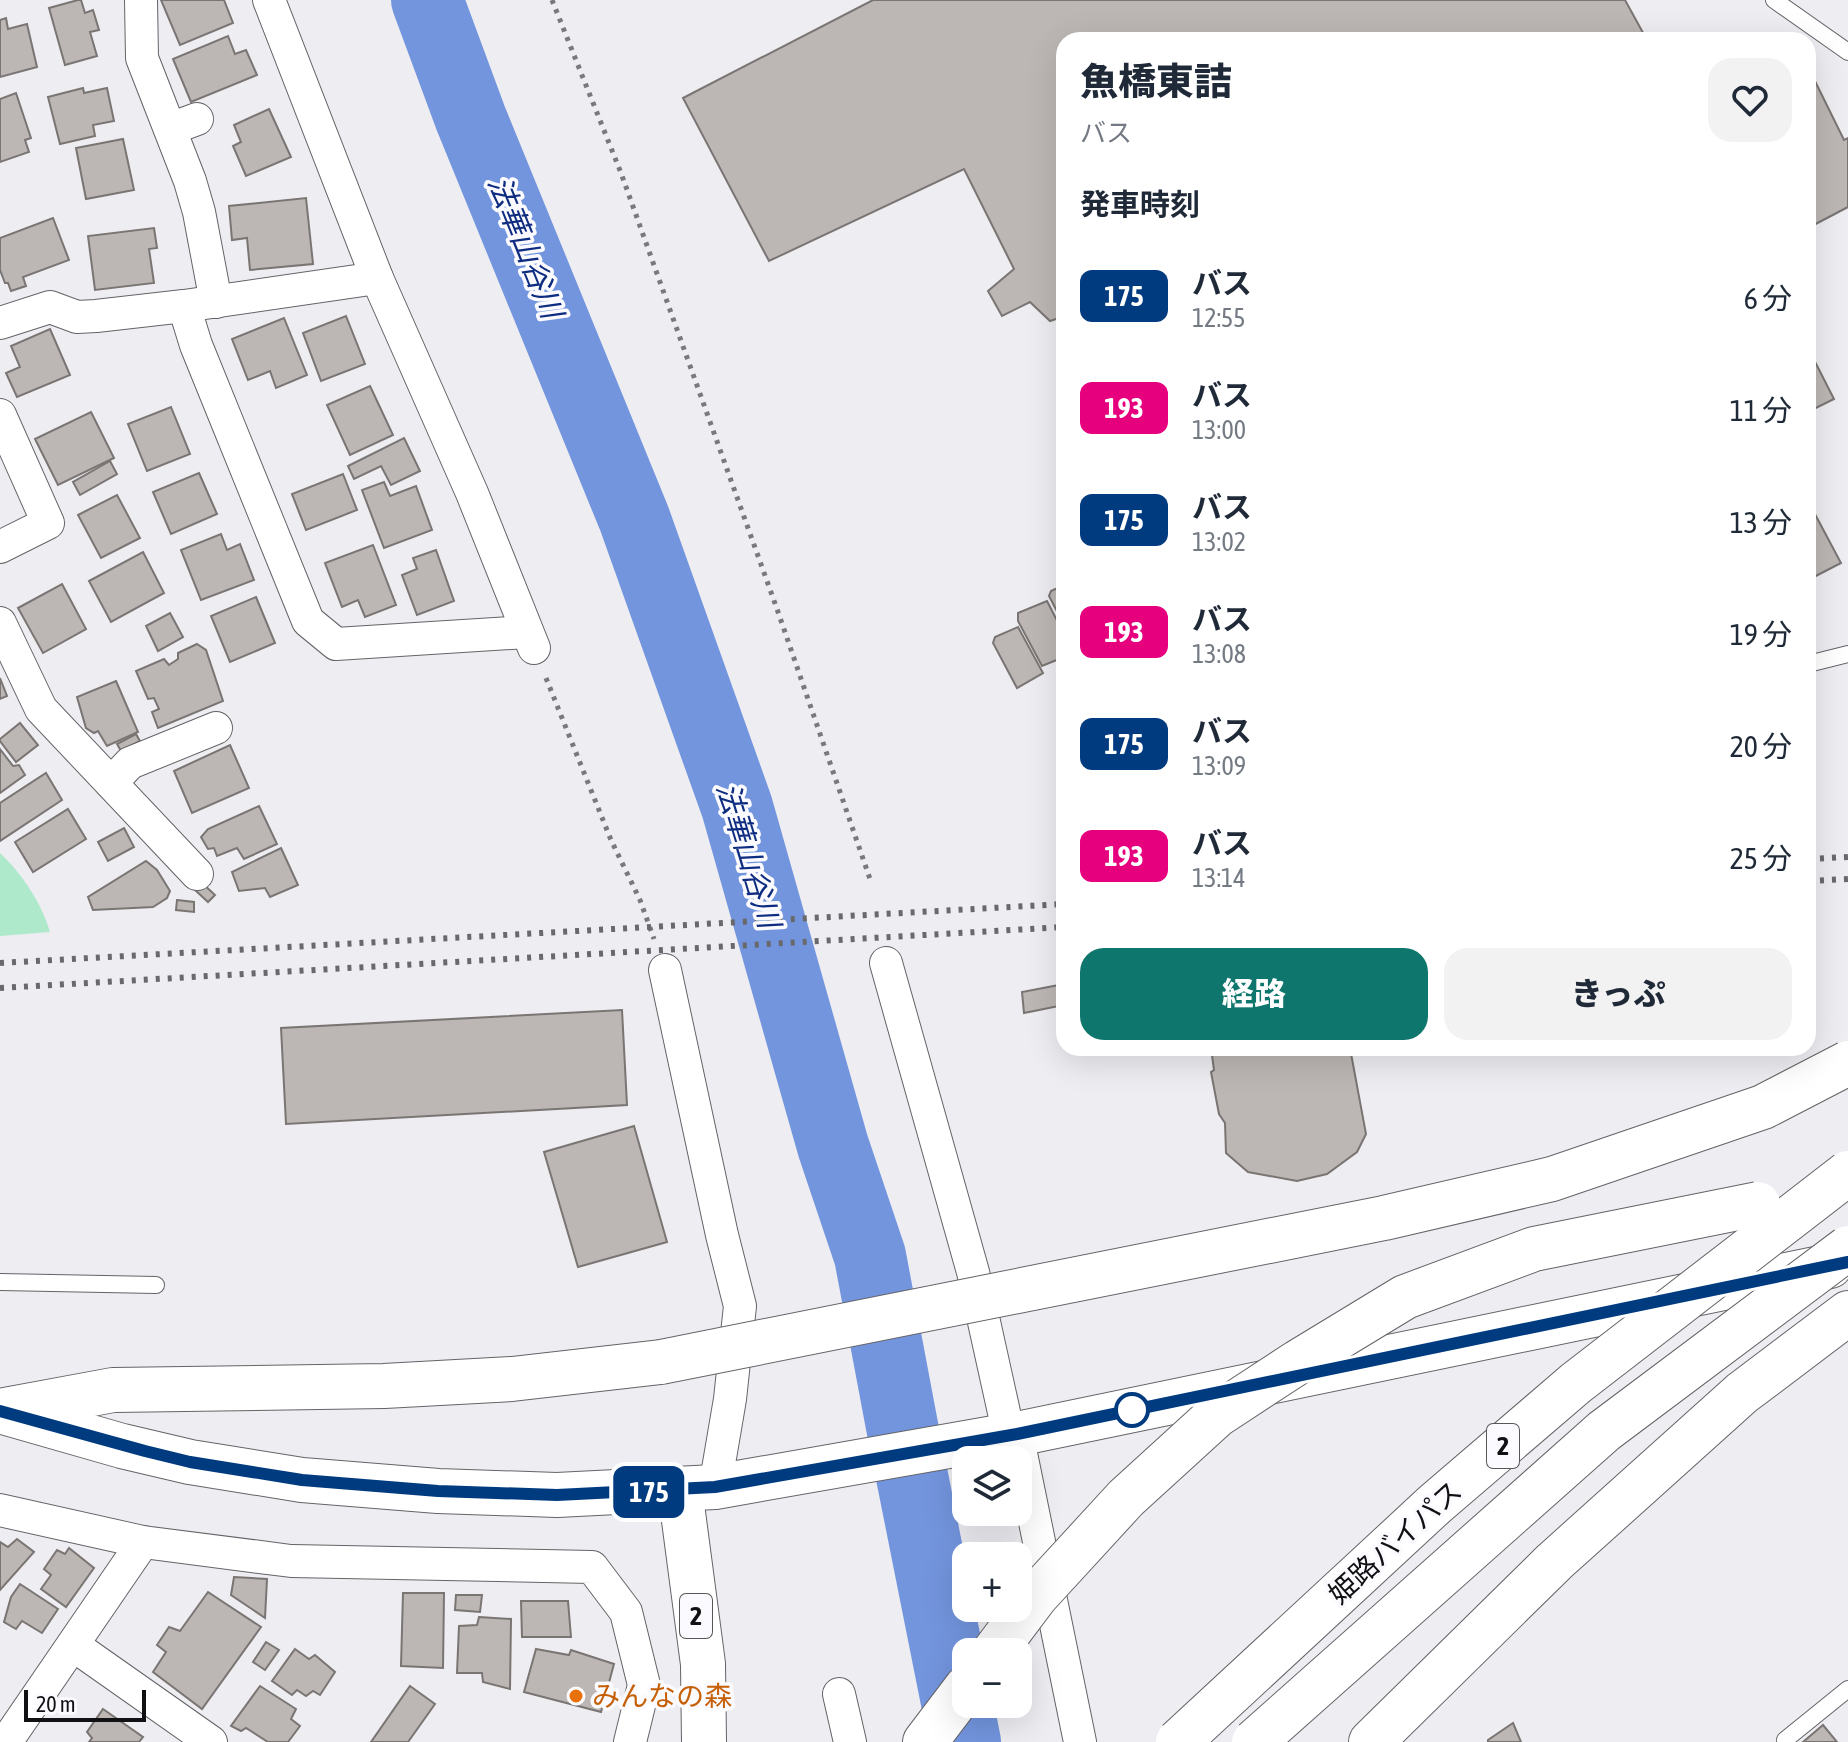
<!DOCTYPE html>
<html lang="ja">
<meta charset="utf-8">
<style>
:root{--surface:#fff;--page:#f2f2f3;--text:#1f2937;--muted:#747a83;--accent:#0f766e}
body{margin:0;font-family:"Asap Condensed","Noto Sans JP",sans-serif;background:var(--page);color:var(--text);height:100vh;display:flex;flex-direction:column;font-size:30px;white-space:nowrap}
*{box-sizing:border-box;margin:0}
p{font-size:26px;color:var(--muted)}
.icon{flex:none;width:44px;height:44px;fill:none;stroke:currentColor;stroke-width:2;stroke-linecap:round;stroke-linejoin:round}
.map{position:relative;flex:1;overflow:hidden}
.drawer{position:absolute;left:1056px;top:32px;width:760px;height:1024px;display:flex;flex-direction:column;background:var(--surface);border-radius:24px;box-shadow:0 8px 32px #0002}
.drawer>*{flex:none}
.badge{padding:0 16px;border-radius:12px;font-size:28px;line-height:52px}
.tools{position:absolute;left:952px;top:1446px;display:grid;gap:16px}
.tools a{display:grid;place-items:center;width:80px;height:80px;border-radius:16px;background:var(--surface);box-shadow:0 8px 32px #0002;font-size:40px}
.scale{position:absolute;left:24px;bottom:20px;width:122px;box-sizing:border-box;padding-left:8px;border:4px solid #111113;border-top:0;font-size:22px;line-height:28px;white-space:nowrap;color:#111113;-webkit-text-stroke:6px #fbfbff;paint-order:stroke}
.map>.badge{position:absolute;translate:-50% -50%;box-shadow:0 0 0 4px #fff}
h2{padding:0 24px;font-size:30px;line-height:72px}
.round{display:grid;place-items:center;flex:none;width:84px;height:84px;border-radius:24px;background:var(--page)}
.summary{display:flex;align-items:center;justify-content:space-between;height:136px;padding:0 24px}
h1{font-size:38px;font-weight:800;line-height:60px}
.action{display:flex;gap:16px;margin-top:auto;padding:16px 24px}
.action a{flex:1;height:92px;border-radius:24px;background:var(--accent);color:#fff;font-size:32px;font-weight:800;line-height:92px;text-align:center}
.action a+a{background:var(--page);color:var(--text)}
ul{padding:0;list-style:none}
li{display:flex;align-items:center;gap:24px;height:112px;padding:0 24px}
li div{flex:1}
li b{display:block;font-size:30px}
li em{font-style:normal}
li .badge{min-width:88px;font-weight:700;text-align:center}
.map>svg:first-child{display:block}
</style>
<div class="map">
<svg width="1848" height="1742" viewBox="0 0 1848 1742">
<rect width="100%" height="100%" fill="#ededf2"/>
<path fill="#ade9ca" d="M0,853c22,21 41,49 50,79l-50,4z"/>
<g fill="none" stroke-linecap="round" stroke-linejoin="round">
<path stroke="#7395de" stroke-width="72" d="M427,0l44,119 163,399 103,289 96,339 37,110 32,170 63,316"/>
</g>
<g fill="#bcb7b5" stroke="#7a7573" stroke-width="2">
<path d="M78,0h3l4,13 8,-3 6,20 -9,2 7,24 -32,9 -16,-57z"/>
<path d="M161,0h63l9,23 -53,22z"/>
<path d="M873,0h752l22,40h-583v288l-5,-10 -9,3 -20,-19 -28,14 -14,-25 26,-22 -50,-100 -195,92 -86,-163z"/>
<path d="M6,18l2,11 19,-5 10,43 -37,10v-57z"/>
<path d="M228,36l7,18 11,-4 11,25 -66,27 -18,-43z"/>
<path d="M1811,73l33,67 4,-2v69l-40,21v-153z"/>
<path d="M83,88l1,5 23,-5 7,33 -21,4 2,11 -35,8 -12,-47z"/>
<path d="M16,93l15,45 -6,2 4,12 -29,10v-63z"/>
<path d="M269,109l22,48 -45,19 -13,-30 8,-4 -7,-17z"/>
<path d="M123,139l11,51 -48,9 -10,-51z"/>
<path d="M306,198l7,66 -63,6 -3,-32 -15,2 -3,-34z"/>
<path d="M53,218l16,42 -46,17 3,9 -15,5 -3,-8h-3l-5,-13v-32z"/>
<path d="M154,228l3,20 -8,1 5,34 -59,7 -7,-54z"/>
<path d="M346,316l19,48 -44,17 -18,-48z"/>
<path d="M284,318l23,57 -31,13 -6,-17 -22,9 -16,-41z"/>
<path d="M50,329l20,46 -53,22 -11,-24 14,-6 -9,-21z"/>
<path d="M1808,348l26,51 -26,13z"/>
<path d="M370,386l23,49 -43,20 -23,-50z"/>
<path d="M171,407l19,47 -43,17 -19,-47z"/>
<path d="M91,412l23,46 -56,27 -23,-46z"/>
<path d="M404,438l16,33 -29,14 -10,-19 -27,13 -6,-13z"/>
<path d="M110,461l7,13 -37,21 -7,-13z"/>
<path d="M199,473l18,41 -46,20 -18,-42z"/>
<path d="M343,474l14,36 -51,20 -14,-36z"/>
<path d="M384,482l6,14 26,-10 16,44 -48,18 -22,-58z"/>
<path d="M117,495l23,43 -39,20 -23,-43z"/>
<path d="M1808,501l33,62 -33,17z"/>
<path d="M221,534l6,16 13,-6 14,36 -53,20 -20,-50z"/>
<path d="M373,545l23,60 -31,12 -7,-17 -16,7 -17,-44z"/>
<path d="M436,550l18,51 -37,14 -15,-40 15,-6 -4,-11z"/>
<path d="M143,552l21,41 -53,29 -22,-41z"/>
<path d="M62,584l24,45 -43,24 -25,-45z"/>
<path d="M1064,585v40l-15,-29 2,-5z"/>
<path d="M256,597l19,46 -45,19 -19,-46z"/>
<path d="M1047,601l17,33v23l-22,9 -24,-45v-8z"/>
<path d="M170,613l13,24 -25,14 -12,-25z"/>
<path d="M1018,627l25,46 -26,15 -24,-45 2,-6z"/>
<path d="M197,644l9,6 17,51 -65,27 -6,-16 7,-3 -5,-11 -6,1 -12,-28 28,-12 5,6 9,-6v-6z"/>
<path d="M0,678l7,18 -7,3z"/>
<path d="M116,681l22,51 -31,14 -9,-15 -4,2 -8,-5 -9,-31z"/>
<path d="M20,723l18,22 -22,17 -16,-21v-2z"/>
<path d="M136,734l4,7 -19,10 -4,-7z"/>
<path d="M230,745l19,43 -57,25 -18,-42z"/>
<path d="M0,749l13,17 6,-1 6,10 -25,18z"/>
<path d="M46,773l16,27 -62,41v-38z"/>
<path d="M259,806l18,38 -33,15 -7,-11 -20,8 -3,-8 -6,1 -7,-12 7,-8z"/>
<path d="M68,809l18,30 -53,33 -18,-30z"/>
<path d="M124,828l10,19 -26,14 -10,-19z"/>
<path d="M281,848l17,37 -28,12 -5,-9 -26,3 -7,-19z"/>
<path d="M146,861l11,9 13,21 -3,7 -14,9 -60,3 -5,-13z"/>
<path d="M201,882l14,13 -7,7 -14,-13z"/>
<path d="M177,900l17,2v10l-18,-2z"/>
<path d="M1064,984v21l-40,8 -2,-21z"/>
<path d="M622,1010l5,95 -341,19 -5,-96z"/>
<path d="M1211,1048h139l16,86 -9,18 -30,22 -30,7 -49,-9 -22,-19 -1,-30 -6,-9 -8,-42 3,-2z"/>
<path d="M634,1126l33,116 -89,25 -34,-115z"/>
<path d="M17,1539l17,13 -34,38v-48l8,5z"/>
<path d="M69,1548l25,20 -28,39 -25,-18 10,-14 -7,-6 13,-19 8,4z"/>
<path d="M234,1577l33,2 -2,39 -34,-23z"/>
<path d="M20,1584l38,25 -16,24 -20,-12 -6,8 -12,-7 7,-25z"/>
<path d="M208,1592l53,35 -59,82 -49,-37 13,-20 -9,-7 12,-18 11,4z"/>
<path d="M403,1593h41l-1,75 -42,-2z"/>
<path d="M456,1595h26l-2,17 -25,-2z"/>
<path d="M521,1601h47l3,36h-49z"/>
<path d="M479,1617l32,2 -1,70 -27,-7 -1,-9h-25l2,-47 18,-1z"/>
<path d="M266,1642l13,8 -14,20 -12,-8z"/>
<path d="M295,1649l14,10 6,-4 20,17 -15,23 -7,-4 -7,5 -9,-6 -5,5 -20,-14z"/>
<path d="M536,1649l33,6 2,-5 43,14 -13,48 -77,-20z"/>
<path d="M260,1686l36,23 -5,10 9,7 -12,16h-20l-22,-14 -5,3 -10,-5z"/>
<path d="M410,1686l25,18 -27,38h-37z"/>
<path d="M103,1709l40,28 -4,5h-50l3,-4 -5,-6z"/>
<path d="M1513,1723l8,19h-33v-2z"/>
<path d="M1823,1725l14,17h-34z"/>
</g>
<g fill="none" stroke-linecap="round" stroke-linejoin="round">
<defs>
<g id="service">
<path d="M1774,0l74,52"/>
<path d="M1808,664l40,-10"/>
<path d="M0,1282l156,3"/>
<path d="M1786,1742l-1,-2 63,-51"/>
</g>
<g id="minor">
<path d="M141,0l1,58 48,123 9,31 17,90"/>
<path d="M269,0l108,278 95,215 62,155"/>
<path d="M170,129l27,-10"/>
<path d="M184,306l12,39 112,276 28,23 191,-12"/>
<path d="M0,323l50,-16 27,10 19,-1 88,-10 193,-28"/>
<path d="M0,415l48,108 -48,24"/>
<path d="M0,623l41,86 156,165"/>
<path d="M111,783l19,-20 86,-35"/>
<path d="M886,963l87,309 36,163"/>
<path d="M665,970l57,265 18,71 -10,93 -15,88"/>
<path d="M1017,1434l63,308"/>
<path d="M0,1510l143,32 148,19 301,6 34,45 18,73 -14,57"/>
<path d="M73,1645l138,97"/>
<path d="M839,1694l11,48"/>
<path d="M6,1742l137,-200"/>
</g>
<g id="trunk">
<path d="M0,1411l122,35 68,16 112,18 136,11 119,4 158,-8 302,-53 813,-168"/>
<path d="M680,1490l23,174 1,78"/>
</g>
<g id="motorway">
<path d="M0,1411l113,-21 271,-4 128,-7 149,-17"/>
<path d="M925,1742l41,-54"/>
<path d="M1371,1742l183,-180 188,-169 106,-80"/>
</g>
</defs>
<use href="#service" stroke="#646468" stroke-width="18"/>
<use href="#minor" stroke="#646468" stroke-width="34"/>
<use href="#trunk" stroke="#646468" stroke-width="46"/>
<use href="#motorway" stroke="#646468" stroke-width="46"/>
<g stroke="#79797c" stroke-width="5" stroke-dasharray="4 6" stroke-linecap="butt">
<path d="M552,0l69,173 156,436 93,270"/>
<path d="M546,678l65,162 29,60 14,39"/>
</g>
<use href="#service" stroke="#fff" stroke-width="16"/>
<use href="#minor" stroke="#fff" stroke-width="32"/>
<use href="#trunk" stroke="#fff" stroke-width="44"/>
<use href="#motorway" stroke="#fff" stroke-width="44"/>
<g stroke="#69696c" stroke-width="6" stroke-dasharray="4 8" stroke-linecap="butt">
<path d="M1808,859l40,-2"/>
<path d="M1808,881l40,-2"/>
<path d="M0,963l1064,-59"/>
<path d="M0,988l1064,-61"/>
</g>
<defs>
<g id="motorway-bridge">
<path d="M661,1362l723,-144 168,-39 211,-72 85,-44"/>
<path d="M994,1652l42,-56 90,-98 91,-83 81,-53 107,-65 129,-48 224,-45"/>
<path d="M1178,1742l257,-238 141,-121 272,-210"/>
<path d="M1254,1742l350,-311 244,-183"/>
</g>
</defs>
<use href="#motorway-bridge" stroke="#646468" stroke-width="46" stroke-linecap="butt"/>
<use href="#motorway-bridge" stroke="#fff" stroke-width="44"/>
</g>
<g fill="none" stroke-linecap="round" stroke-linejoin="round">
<defs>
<path id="line" d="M0,1411l145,40 45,11 112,18 136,11 119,4 158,-8 302,-53 831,-172"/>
</defs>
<use href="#line" stroke="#fff" stroke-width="18"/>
<use href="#line" stroke="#003b80" stroke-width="12"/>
</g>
<circle fill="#fff" stroke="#003b80" stroke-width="4" cx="1132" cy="1410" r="16"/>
<circle fill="#e8710a" stroke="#fbfbff" stroke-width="3" cx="576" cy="1696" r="8"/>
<g text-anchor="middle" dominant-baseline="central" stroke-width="7" stroke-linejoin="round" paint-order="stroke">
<g fill="#fbfbff" stroke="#57575a" stroke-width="2">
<rect x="1487" y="1424" width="32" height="44" rx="6"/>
<rect x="680" y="1594" width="32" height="44" rx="6"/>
</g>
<g font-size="26" font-weight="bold" fill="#111113">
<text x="1503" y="1446">2</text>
<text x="696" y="1616">2</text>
</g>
<g font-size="28" fill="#111113" stroke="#fbfbff">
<text transform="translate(1395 1542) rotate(-42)">姫路バイパス</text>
</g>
<g font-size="28" fill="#c56008" stroke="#fbfbff" text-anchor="start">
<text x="592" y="1696">みんなの森</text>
</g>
<g font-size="30" font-style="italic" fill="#0e2c80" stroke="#fbfbff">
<text transform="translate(526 247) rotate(68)">法華山谷川</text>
<text transform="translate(749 855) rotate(73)">法華山谷川</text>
</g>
</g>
</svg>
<div class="tools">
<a><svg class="icon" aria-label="layers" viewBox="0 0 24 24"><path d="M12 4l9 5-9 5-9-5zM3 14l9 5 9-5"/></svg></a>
<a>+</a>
<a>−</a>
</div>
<div class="scale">20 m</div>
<b class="badge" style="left:649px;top:1492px;background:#003b80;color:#fff">175</b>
<section class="drawer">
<div class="summary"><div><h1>魚橋東詰</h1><p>バス</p></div><a class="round"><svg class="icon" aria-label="heart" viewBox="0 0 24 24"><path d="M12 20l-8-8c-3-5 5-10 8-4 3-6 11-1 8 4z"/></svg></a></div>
<h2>発車時刻</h2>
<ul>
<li><span class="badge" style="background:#003b80;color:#fff">175</span><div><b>バス</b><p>12:55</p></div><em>6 分</em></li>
<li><span class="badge" style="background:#e6007e;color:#fff">193</span><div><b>バス</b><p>13:00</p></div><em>11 分</em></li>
<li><span class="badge" style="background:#003b80;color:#fff">175</span><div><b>バス</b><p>13:02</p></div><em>13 分</em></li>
<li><span class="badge" style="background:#e6007e;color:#fff">193</span><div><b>バス</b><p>13:08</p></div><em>19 分</em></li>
<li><span class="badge" style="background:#003b80;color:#fff">175</span><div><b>バス</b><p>13:09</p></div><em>20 分</em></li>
<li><span class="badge" style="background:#e6007e;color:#fff">193</span><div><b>バス</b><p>13:14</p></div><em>25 分</em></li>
</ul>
<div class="action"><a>経路</a><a>きっぷ</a></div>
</section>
</div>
